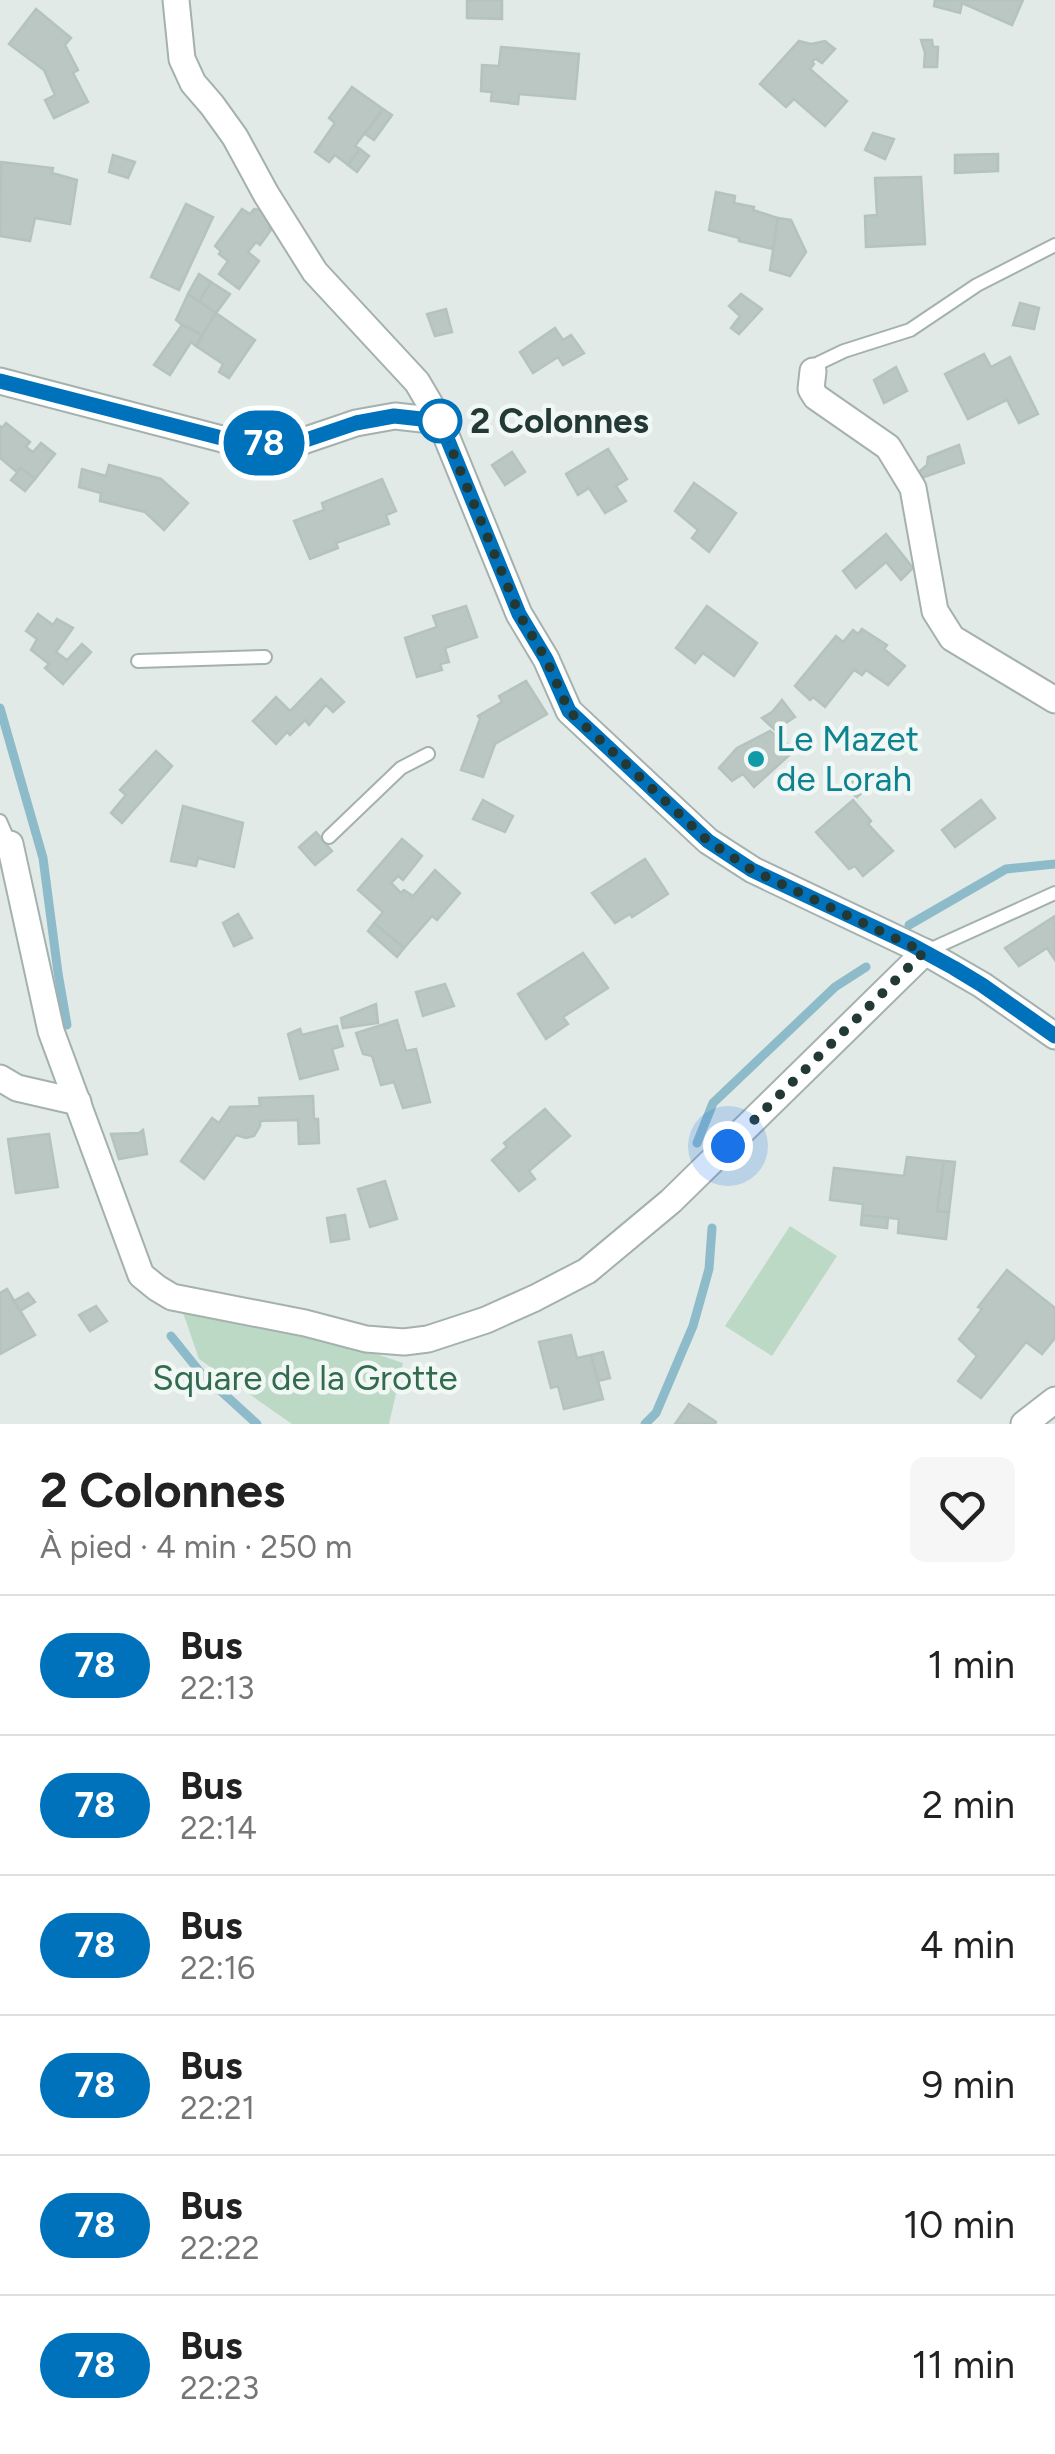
<!DOCTYPE html>
<html lang="fr">
<meta charset="utf-8">
<style>
:root{--surface:#fff;--page:#f6f6f6;--text:#222;--muted:#767676;--line:#e0e0e0}
body{margin:0;font-family:Figtree,sans-serif;background:var(--page);color:var(--text);height:100vh;display:flex;flex-direction:column;font-size:38px;white-space:nowrap}
*{box-sizing:border-box;margin:0}
p{font-size:32px;color:var(--muted)}
.icon{flex:none;width:55px;height:55px;fill:none;stroke:currentColor;stroke-width:2;stroke-linecap:round;stroke-linejoin:round}
.map{position:relative;height:1424px;overflow:hidden}
.drawer{display:flex;flex-direction:column;background:var(--surface);flex:1}
.drawer>*{flex:none}
.badge{padding:0 20px;border-radius:32px;font-size:35px;line-height:65px}
.you{position:absolute;width:50px;height:50px;margin:-25px;border:8px solid #fff;border-radius:50%;background:#1a73e8;box-shadow:0 0 0 15px #1a73e833}
.map>.badge{position:absolute;translate:-50% -50%;box-shadow:0 0 0 5px #fff}
.round{display:grid;place-items:center;flex:none;width:105px;height:105px;border-radius:15px;background:var(--page)}
.overview{display:flex;align-items:center;justify-content:space-between;height:170px;padding:0 40px}
h1{font-size:48px;font-weight:700;line-height:75px}
ul{padding:0;list-style:none}
li{display:flex;align-items:center;gap:30px;height:140px;padding:0 40px;border-top:2px solid var(--line)}
li div{flex:1}
li b{display:block;font-size:38px}
li em{font-style:normal}
li .badge{min-width:110px;font-weight:700;text-align:center}
.map>svg:first-child{display:block}
</style>
<div class="map">
<svg width="1055" height="1424" viewBox="0 0 1055 1424">
<rect width="100%" height="100%" fill="#e1eae7"/>
<g fill="#bcd9c6">
<path d="M790,1226l47,30 -65,100 -47,-30z"/>
<path d="M180,1304l125,26 98,33 -14,61h-97l-93,-65z"/>
</g>
<g fill="none" stroke-linecap="round" stroke-linejoin="round">
<g stroke="#8ebbca" stroke-width="9">
<path d="M0,708l43,150 15,115 9,52"/>
<path d="M909,925l97,-56 49,-5"/>
<path d="M697,1143l16,-40 122,-116 31,-20"/>
<path d="M171,1336l29,36 57,52"/>
<path d="M645,1424l11,-11 37,-87 16,-57 3,-41"/>
</g>
</g>
<g fill="#bac7c3" stroke="#b4c3be" stroke-width="2.5">
<path d="M467,0h35v19l-35,-1z"/>
<path d="M935,0h88l-11,25 -50,-22 -2,10 -26,-7z"/>
<path d="M36,9l35,29 -6,7 13,25 -5,3 15,29 -34,16 -9,-18 10,-5 -11,-25 -35,-26z"/>
<path d="M921,40h11l1,7h5l-1,20h-13l1,-14z"/>
<path d="M799,41l12,3 14,-3 10,8 -13,14 -6,-4 -4,2 2,3 -4,5 37,32 -22,25 -31,-27 -8,8 -26,-23z"/>
<path d="M501,47l78,7 -4,45 -56,-5 -1,10 -27,-3 1,-9 -11,-1 1,-26 17,1z"/>
<path d="M352,87l31,22 -28,37 5,3 -12,16 -13,-10 -6,7 -14,-10 20,-29 -6,-5z"/>
<path d="M383,109l9,6 -18,25 -9,-6z"/>
<path d="M873,133l21,6 -9,20 -20,-9z"/>
<path d="M360,149l9,7 -12,16 -9,-7z"/>
<path d="M998,154v17l-43,2v-18z"/>
<path d="M113,155l22,7 -7,16 -19,-6z"/>
<path d="M1,162l52,6 -1,5 25,7 -7,44 -35,-6 -5,23 -30,-5z"/>
<path d="M921,177l4,67 -59,3 -1,-31 12,-1 -2,-37z"/>
<path d="M716,192l19,4 -1,7 20,4 -1,3 25,8 -5,31 -34,-8v-3l-30,-8z"/>
<path d="M186,204l27,13 -34,73 -28,-13z"/>
<path d="M242,209l8,5 4,-5 8,1 12,10 -5,8 2,2 -11,15 -4,-3 -8,10 11,9 -20,28 -20,-15 9,-13 -9,-7 2,-3 -6,-5z"/>
<path d="M778,218l13,2 15,32 -16,24 -20,-6z"/>
<path d="M199,274l12,8 -12,20 -11,-8z"/>
<path d="M211,282l19,12 -14,19 -17,-11z"/>
<path d="M188,294l28,19 -14,22 -14,-8 -1,2 -11,-9z"/>
<path d="M741,294l21,15 -23,25 -8,-6 9,-12 -11,-10z"/>
<path d="M1020,303l19,5 -5,21 -21,-4z"/>
<path d="M446,309l6,23 -17,4 -8,-22z"/>
<path d="M216,313l39,27 -26,38 -10,-6 4,-8 -27,-18z"/>
<path d="M182,325l20,10 -6,11 -5,-4 -21,33 -16,-10z"/>
<path d="M555,328l8,12 8,-5 13,18 -21,12 -5,-8 -25,16 -13,-21z"/>
<path d="M984,354l7,13 19,-10 28,57 -19,9 -12,-23 -39,19 -23,-45z"/>
<path d="M896,367l11,24 -23,12 -10,-23z"/>
<path d="M6,423l24,19 -4,5 7,5 8,-9 14,11 -20,25 -14,-11 -4,4 -17,-14v-32l2,2z"/>
<path d="M959,445l5,18 -48,17 -2,-4 13,-11 1,-8z"/>
<path d="M608,449l19,30 -11,7 10,15 -21,12 -16,-25 -11,7 -12,-21z"/>
<path d="M512,452l13,20 -20,13 -13,-20z"/>
<path d="M109,465l52,14 27,24 -24,27 -19,-18 -45,-11 1,-8 -22,-6 3,-18 24,7z"/>
<path d="M21,468l14,11 -10,12 -14,-11z"/>
<path d="M382,479l14,32 -10,4 3,9 -53,19 2,5 -28,11 -16,-38 30,-11 -2,-7z"/>
<path d="M694,483l42,30 -27,39 -17,-14 6,-8 -23,-19z"/>
<path d="M886,534l27,34 -12,12 -15,-18 -30,26 -13,-17z"/>
<path d="M466,606l11,31 -32,11 4,14 -9,2 2,6 -25,7 -12,-39 32,-11 -4,-11z"/>
<path d="M707,606l50,37 -23,33 -31,-23 -8,10 -19,-15z"/>
<path d="M38,614l15,11 4,-6 16,9 -17,24 11,8 15,-16 9,8 -28,32 -18,-16 4,-4 -18,-14 6,-11 -11,-8z"/>
<path d="M862,629l25,16 -3,4 21,17 -17,19 -22,-15 -4,5 -8,-5 -29,37 -12,-10 -3,3 -15,-14 41,-50 7,6 10,-12 5,4z"/>
<path d="M321,679l23,23 -11,10 -7,-7 -17,20 -4,-5 -15,15 -3,-3 -11,12 -23,-23 23,-24 14,14z"/>
<path d="M526,681l21,33 -52,30 -12,33 -22,-7 19,-51 -2,-3 24,-14 -3,-6z"/>
<path d="M782,700l13,17 -20,13 -13,-12 10,-6z"/>
<path d="M770,731l25,19 -41,37 -11,-13 -11,7 -13,-13 18,-20z"/>
<path d="M156,751l16,15 -50,57 -11,-10 15,-18 -6,-5z"/>
<path d="M855,776l12,12 -10,9 -13,-10z"/>
<path d="M483,800l30,16 -8,16 -32,-13z"/>
<path d="M853,800l18,21 -3,3 25,27 -30,25 -8,-10 -6,3 -33,-37z"/>
<path d="M981,800l14,18 -40,29 -13,-17z"/>
<path d="M183,806l60,17 -9,44 -36,-9 -2,8 -25,-5z"/>
<path d="M316,832l16,19 -17,14 -16,-18z"/>
<path d="M402,839l20,17 -19,24 -5,-4 -7,7 10,10 3,-3 9,6 22,-26 25,23 -23,27 -5,-4 -28,32 -30,-25 9,-11 -25,-22z"/>
<path d="M645,859l23,35 -36,23 -2,-3 -15,9 -23,-30z"/>
<path d="M238,914l14,24 -18,8 -11,-23z"/>
<path d="M1055,916v44l-8,-12 -28,18 -14,-18z"/>
<path d="M374,923l30,25 -7,9 -29,-26z"/>
<path d="M583,953l25,35 -45,29 5,7 -22,15 -28,-45z"/>
<path d="M445,984l9,22 -31,10 -7,-24z"/>
<path d="M376,1004l2,19 -35,5 -2,-10z"/>
<path d="M397,1020l9,31 10,-2 14,53 -27,6 -9,-26 -13,3 -9,-29 -9,-2 -7,-21z"/>
<path d="M337,1026l6,20 -11,3 6,20 -38,10 -12,-45 12,-5 2,6z"/>
<path d="M313,1096l1,23h4l1,24 -20,1 -1,-24 -38,1v5l-6,10 -8,2 -10,-3 -32,44 -23,-18 31,-43 7,5 11,-16 30,-1 -1,-8z"/>
<path d="M545,1109l25,27 -41,35 6,8 -16,12 -27,-31 15,-13 -3,-4z"/>
<path d="M143,1130l4,24 -28,5 -8,-25 28,-1z"/>
<path d="M49,1134l9,53 -42,6 -8,-54z"/>
<path d="M907,1157l37,4 -7,50 12,1 -3,27 -48,-6 1,-14 -37,-4 1,-11 -33,-4 4,-32 70,8z"/>
<path d="M944,1161l11,1 -6,50 -12,-1z"/>
<path d="M385,1181l12,38 -27,8 -12,-38z"/>
<path d="M345,1215l4,24 -18,3 -4,-24z"/>
<path d="M862,1215l26,3 -1,10 -26,-3z"/>
<path d="M1007,1270l48,38v30l-13,16 -16,-12 -45,56 -23,-17 19,-25 -18,-17 23,-30 -4,-2z"/>
<path d="M7,1289l28,46 -35,19v-61z"/>
<path d="M28,1293l7,9 -15,9 -6,-10z"/>
<path d="M96,1306l11,15 -17,10 -11,-16z"/>
<path d="M571,1335l6,23 14,-3 12,44 -39,10 -6,-23 -7,2 -12,-46z"/>
<path d="M603,1352l7,26 -12,3 -7,-26z"/>
<path d="M689,1404l27,18 -1,2h-40z"/>
</g>
<g fill="none" stroke-linecap="round" stroke-linejoin="round">
<defs>
<g id="lane">
<path d="M813,371l6,-8 25,-12 66,-21 67,-45 78,-40"/>
<path d="M138,661l127,-4"/>
<path d="M0,821l10,23"/>
<path d="M329,837l72,-69 27,-14"/>
<path d="M927,951l128,-58"/>
</g>
<g id="street">
<path d="M176,0l6,59 11,24 19,22 23,32 31,57 49,78 102,110 23,39"/>
<path d="M813,371l-2,18 5,8 72,50 25,41 22,123 17,27 103,62"/>
<path d="M0,381l245,64 55,-3 56,-19 39,-7 45,5 79,193 27,45 23,52 139,130 45,29 172,82 57,33 73,51"/>
<path d="M10,844l41,187 90,244 16,13 15,9 133,26 61,16 38,3 24,-3 58,-19 49,-22 52,-27 84,-70 254,-249"/>
<path d="M0,1078l17,10 61,14"/>
<path d="M1024,1424l31,-24"/>
</g>
</defs>
<use href="#lane" stroke="#a4b1ae" stroke-width="16"/>
<use href="#street" stroke="#a4b1ae" stroke-width="29"/>
<use href="#lane" stroke="#fff" stroke-width="12"/>
<use href="#street" stroke="#fff" stroke-width="25"/>
</g>
<g fill="none" stroke-linecap="round" stroke-linejoin="round">
<defs>
<path id="line" d="M0,381l245,63 55,-2 56,-19 38,-7 46,5 79,193 27,45 23,52 139,130 44,29 158,74 44,24 28,17 73,51"/>
</defs>
<use href="#line" stroke="#fff" stroke-width="22"/>
<use href="#line" stroke="#0072bc" stroke-width="15"/>
<path stroke="#233935" stroke-width="10" stroke-dasharray="0 18" d="M440,421l79,193 27,45 23,52 139,130 44,29 172,82 -196,194"/>
</g>
<circle fill="#fff" stroke="#0072bc" stroke-width="5" cx="440" cy="421" r="20"/>
<circle fill="#0f9aa8" stroke="#f1f7f5" stroke-width="4" cx="756" cy="759" r="10"/>
<g text-anchor="middle" dominant-baseline="central" stroke-width="9" stroke-linejoin="round" paint-order="stroke">
<g font-size="35" font-weight="bold" fill="#233935" stroke="#f1f7f5" text-anchor="start">
<text x="470" y="421">2 Colonnes</text>
</g>
<g font-size="35" fill="#0d838f" stroke="#f1f7f5" text-anchor="start">
<text x="776" y="739">Le Mazet<tspan x="776" dy="40">de Lorah</tspan></text>
</g>
<g font-size="35" fill="#326b4d" stroke="#f1f7f5">
<text x="305" y="1378">Square de la Grotte</text>
</g>
</g>
</svg>
<div class="you" style="left:728px;top:1146px"></div>
<b class="badge" style="left:264px;top:443px;background:#0072bc;color:#fff">78</b>
</div>
<section class="drawer">
<div class="overview"><div><h1>2 Colonnes</h1><p>À pied · 4 min · 250 m</p></div><a class="round"><svg class="icon" aria-label="heart" viewBox="0 0 24 24"><path d="M12 20l-8-8c-3-5 5-10 8-4 3-6 11-1 8 4z"/></svg></a></div>
<ul>
<li><span class="badge" style="background:#0072bc;color:#fff">78</span><div><b>Bus</b><p>22:13</p></div><em>1 min</em></li>
<li><span class="badge" style="background:#0072bc;color:#fff">78</span><div><b>Bus</b><p>22:14</p></div><em>2 min</em></li>
<li><span class="badge" style="background:#0072bc;color:#fff">78</span><div><b>Bus</b><p>22:16</p></div><em>4 min</em></li>
<li><span class="badge" style="background:#0072bc;color:#fff">78</span><div><b>Bus</b><p>22:21</p></div><em>9 min</em></li>
<li><span class="badge" style="background:#0072bc;color:#fff">78</span><div><b>Bus</b><p>22:22</p></div><em>10 min</em></li>
<li><span class="badge" style="background:#0072bc;color:#fff">78</span><div><b>Bus</b><p>22:23</p></div><em>11 min</em></li>
</ul>
</section>
